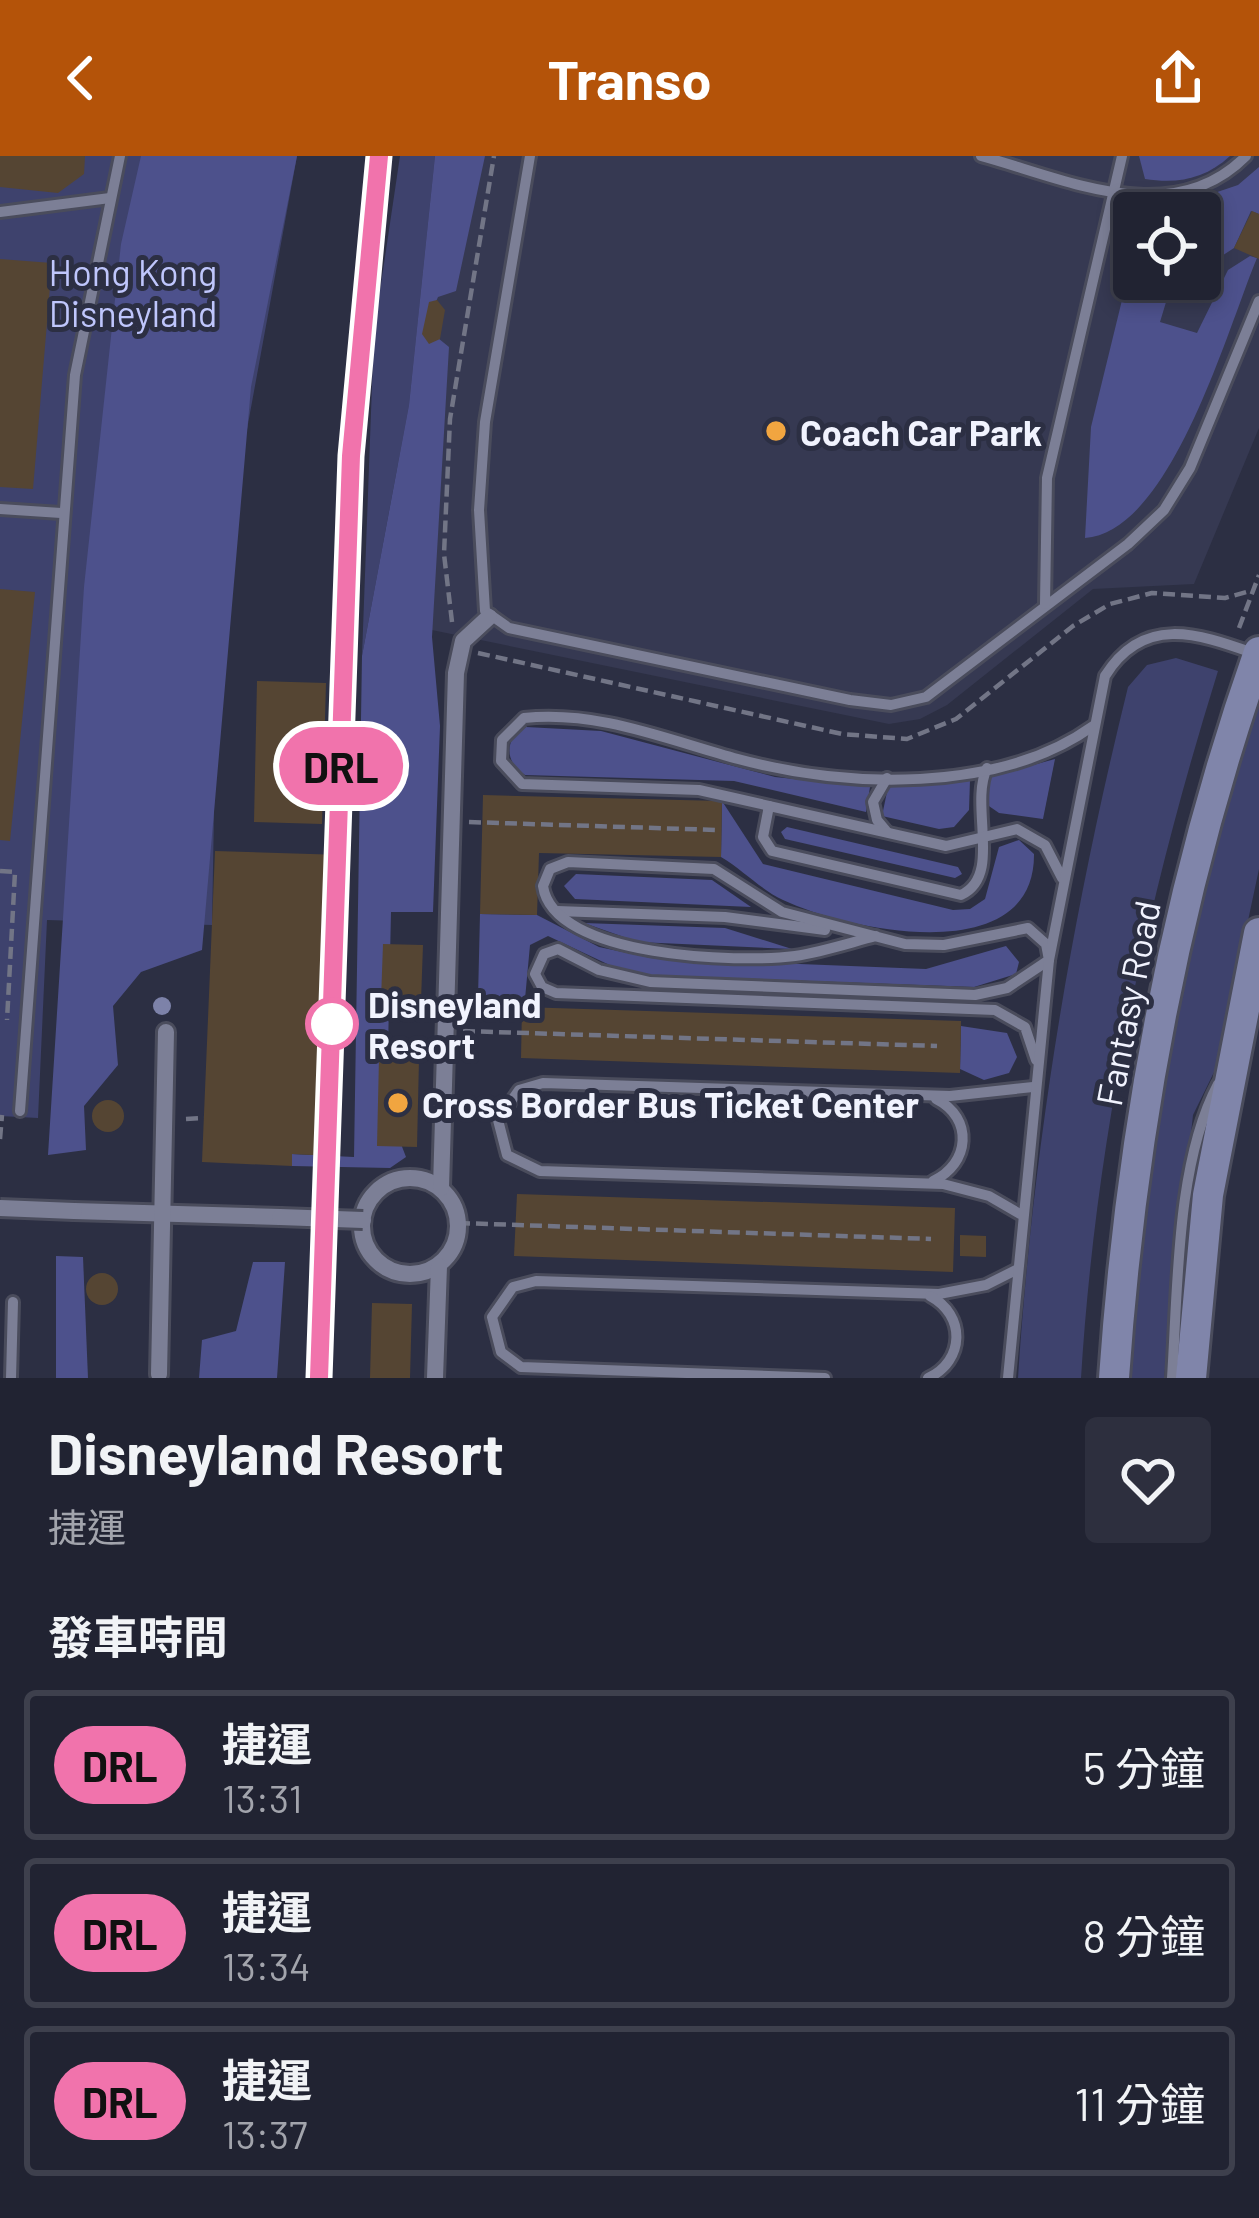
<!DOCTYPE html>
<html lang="zh-TW">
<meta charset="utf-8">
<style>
:root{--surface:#212332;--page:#2d2f3e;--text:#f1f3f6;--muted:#a2a4ac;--line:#3e404d;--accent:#b45309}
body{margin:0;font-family:Barlow,"Noto Sans TC",sans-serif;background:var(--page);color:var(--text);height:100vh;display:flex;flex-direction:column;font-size:45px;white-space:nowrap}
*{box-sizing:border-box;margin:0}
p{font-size:39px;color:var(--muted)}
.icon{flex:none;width:66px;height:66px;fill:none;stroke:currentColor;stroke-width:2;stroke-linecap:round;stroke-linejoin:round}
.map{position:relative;height:1222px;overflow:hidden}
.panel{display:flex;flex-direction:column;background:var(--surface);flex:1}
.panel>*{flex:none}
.badge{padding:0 24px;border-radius:39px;font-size:42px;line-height:78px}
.tools{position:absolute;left:1113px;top:36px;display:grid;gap:24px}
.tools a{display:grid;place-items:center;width:108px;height:108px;border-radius:12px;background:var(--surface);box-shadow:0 6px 18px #0003,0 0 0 3px var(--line);font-size:60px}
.map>.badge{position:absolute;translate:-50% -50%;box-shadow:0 0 0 6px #fff}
h2{padding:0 48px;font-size:45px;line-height:108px}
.round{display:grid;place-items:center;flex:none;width:126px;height:126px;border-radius:12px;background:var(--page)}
.summary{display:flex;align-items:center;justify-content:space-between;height:204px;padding:0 48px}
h1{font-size:57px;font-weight:700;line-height:90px}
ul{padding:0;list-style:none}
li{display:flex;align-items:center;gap:36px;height:150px;margin:0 24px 18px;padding:0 24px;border:6px solid var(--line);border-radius:12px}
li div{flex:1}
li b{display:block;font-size:45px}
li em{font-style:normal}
li .badge{min-width:132px;font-weight:700;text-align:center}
header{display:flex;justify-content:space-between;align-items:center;height:156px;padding:0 48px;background:var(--accent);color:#fff;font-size:54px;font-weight:700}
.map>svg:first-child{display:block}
</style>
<header><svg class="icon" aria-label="back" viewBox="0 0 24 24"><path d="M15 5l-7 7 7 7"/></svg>Transo<svg class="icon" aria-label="share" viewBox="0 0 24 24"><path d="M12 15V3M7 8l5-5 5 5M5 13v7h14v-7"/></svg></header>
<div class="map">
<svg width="1259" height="1222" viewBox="0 0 1259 1222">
<rect width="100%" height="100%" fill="#2c2f43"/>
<path fill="#363952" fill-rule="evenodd" d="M427,0h832v272l-65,156 -101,5 -146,116 -27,14 -31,5 -506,-104zM1134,57h66v66h-66z"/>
<g fill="#3e426d">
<path d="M0,0h297l-79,432 -6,337 -165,-5 -9,198 -38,-2z"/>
<path d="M400,0h35l-26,249 -47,251 12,-325z"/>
<path d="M1176,502l42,13c-72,231 -122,465 -137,707h-63c15,-234 54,-464 110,-691l19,-22z"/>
<path d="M1259,545v168l-42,197 -24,49 -29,263h-35c15,-232 61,-456 130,-677z"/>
</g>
<g fill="#4d518c">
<path d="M141,0h156l-46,231 -49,563 -61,22 -28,34 5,59 -34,41 2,44 -38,5 36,-568 37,-343z"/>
<path d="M435,0h50l-29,135 -18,6 -8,18 3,19 16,13 -17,290 8,89 -7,186h-42l-5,228 15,4 5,13 -16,11 -98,-2v-12l62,3 8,-501 47,-251z"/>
<path d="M1139,0h91c-25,23 -52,28 -85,23z"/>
<path d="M1259,11v47l-8,-3 -17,37 -20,13 -14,-5v-43h-45l83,-28z"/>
<path d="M1134,95v28h39l-13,43 37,11 31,-63 22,-14 7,2c-30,72 -86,274 -172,280l6,-111z"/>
<path d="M526,571l75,4 174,46 95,10 -4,25 -132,-31 -209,-6c-21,-13 -21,-37 1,-48z"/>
<path d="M1055,603l-12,60 -44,-6 -13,-9 1,-23 6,-5z"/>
<path d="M970,624l-1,30 -15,17 -15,2 -57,-13 6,-29z"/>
<path d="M722,645l41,63 190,46 17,-1 15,-10 14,-52 20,-7 15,14c1,116 -185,77 -251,46 -23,-11 -40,-30 -62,-43z"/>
<path d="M787,671l171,40 4,7 -7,4 -170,-39 -4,-7z"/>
<path d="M576,718l136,6 39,27 -176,-8 -11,-13z"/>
<path d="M480,758l57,1 62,32 52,11 275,11 80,-23 13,16 -3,12 -42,13 -324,-12 -32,-6 -70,-33 -18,9 -5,54h-10l-8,14 -15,3 -14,-18z"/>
<path d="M584,767l141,5 67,21 -154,-7z"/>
<path d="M961,870l46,7 10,24 -8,16 -25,7 -24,-11z"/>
<path d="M56,1100l27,1 5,121h-32z"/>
<path d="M253,1106h32l-8,116h-78l3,-38 34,-9z"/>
</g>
<g fill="#554533">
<path d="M0,0h85l-1,18 -26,19 -58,-6z"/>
<path d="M1252,55l7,3v45l-25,-11z"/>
<path d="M0,103l52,4 -19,226 -33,-2z"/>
<path d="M437,144l8,10 -5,29 -11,5 -7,-10 7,-32z"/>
<path d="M0,433l35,3 -25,249 -10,-1z"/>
<path d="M257,525l69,2 -4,141 -68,-2z"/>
<path d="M483,639l239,6 -1,56 -182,-4 -2,62 -57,-1z"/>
<path d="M215,695l128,4 -10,301 -41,-2v12l-90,-4z"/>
<path d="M383,788l40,1 -2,56 -40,-1z"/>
<path d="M522,851l439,14 -1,52 -439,-15z"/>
<path d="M379,902l40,1 -2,88 -40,-1z"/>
<circle cx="108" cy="960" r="16"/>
<path d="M517,1038l438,14 -2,64 -439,-16z"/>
<path d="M960,1079l26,1v21l-26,-1z"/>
<circle cx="102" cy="1133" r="16"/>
<path d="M372,1147l40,1 -2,74h-40z"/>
</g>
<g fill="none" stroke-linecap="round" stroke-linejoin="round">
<defs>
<g id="service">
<path d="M530,0l-45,266 -6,88 6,101 24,17 341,72 41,5 35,-8 202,-153 36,-34 26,-42 69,-167"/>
<path d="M981,0c85,23 191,75 265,0"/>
<path d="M0,56l110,-14"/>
<path d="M0,353l61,4"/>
<path d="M1045,448l2,-126 75,-322"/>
<path d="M769,650l-6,31 9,14 189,44c42,-19 8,-89 26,-127"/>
<path d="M887,676l-10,-12 -4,-18 14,-24"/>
<path d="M1062,722l-17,-33 -28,-16 -71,17 -247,-56 -177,-6 -21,-23 1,-21 22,-22c74,-8 144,22 214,41 108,29 260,35 355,-33"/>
<path d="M557,755l168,6 100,13"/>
<path d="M876,780c-27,7 -54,16 -81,20 -55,7 -242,2 -252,-70l7,-17 18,-7 146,7 68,43 123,32 39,1 84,-17 18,16 3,16 -42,28 -32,7 -325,-13 -51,-12 -41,-21 -14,5 -9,20 7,13 14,6 439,17 30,17 11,33"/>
<path d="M20,955l55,-736 45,-219"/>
<path d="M933,1025c37,-17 41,-63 3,-82"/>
<path d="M1020,1058l-31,-18 -46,-12 -403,-13 -33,-16 -9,-35 21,-30 24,-7 407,13 83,-9"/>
<path d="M11,1222l2,-76"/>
<path d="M825,1222l-304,-11 -20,-15 -9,-35 21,-30 23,-6 403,13 47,-9 30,-15"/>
<path d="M928,1222c37,-17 38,-63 2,-82"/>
<path d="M1008,1222l41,-418 56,-284c38,-61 92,-43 148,-23"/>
<path d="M1172,1222c6,-90 4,-215 46,-294"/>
</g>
<g id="pedestrian">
<circle cx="410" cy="1070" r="48"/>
<path d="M441,1032l15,-515 7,-32 26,-24"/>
<path d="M74,1055l206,6"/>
<path d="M159,1218l7,-342"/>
<path d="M435,1222l4,-112"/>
</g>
<g id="secondary">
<path d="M1114,1222c17,-246 63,-493 145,-726"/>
<path d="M1191,1222l17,-183 51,-262"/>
</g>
</defs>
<use href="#service" stroke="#4a4c5c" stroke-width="16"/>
<use href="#pedestrian" stroke="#4a4c5c" stroke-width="22"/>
<use href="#secondary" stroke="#4a4c5c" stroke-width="36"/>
<g stroke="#727586" stroke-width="4.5" stroke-dasharray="12 6" stroke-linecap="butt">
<path d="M452,466l-8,-68 6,-135 44,-263"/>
<path d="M1239,472l20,-53"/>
<path d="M478,497l364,81 65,5 49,-20 117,-93 37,-22 42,-11 73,5 25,-7"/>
<path d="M469,666l248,8"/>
<path d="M0,715l15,1 -8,148"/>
<path d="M463,875l474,15"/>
<path d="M186,963l18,-1"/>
<path d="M0,983l2,-24"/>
<path d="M458,1067l473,16"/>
</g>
<use href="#service" stroke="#7c7f96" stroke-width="10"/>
<use href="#pedestrian" stroke="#7c7f96" stroke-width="16"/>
<use href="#secondary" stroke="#8085aa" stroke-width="30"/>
<defs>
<g id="rail">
<path d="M338,699l13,-399 28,-300"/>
<path d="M320,1222l3,-108"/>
</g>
</defs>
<use href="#rail" stroke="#898c9c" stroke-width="12"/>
<use href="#rail" stroke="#2c2f43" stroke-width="8" stroke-dasharray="22" stroke-linecap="butt"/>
<defs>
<g id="pedestrian-bridge">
<path d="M0,1052l74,3"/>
<path d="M280,1061l83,3"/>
</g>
</defs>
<use href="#pedestrian-bridge" stroke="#4a4c5c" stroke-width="22" stroke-linecap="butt"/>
<use href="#pedestrian-bridge" stroke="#7c7f96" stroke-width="16"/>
</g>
<circle fill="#7d82a9" cx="162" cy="850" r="9"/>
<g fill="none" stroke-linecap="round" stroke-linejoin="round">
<defs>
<path id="line" d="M319,1222l32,-922 28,-300"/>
</defs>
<use href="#line" stroke="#fff" stroke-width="27"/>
<use href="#line" stroke="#f173ac" stroke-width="18"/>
</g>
<g fill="#f1a540" stroke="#2c2f43" stroke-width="4.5">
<circle cx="776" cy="275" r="12"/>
<circle cx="398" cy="947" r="12"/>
</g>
<circle fill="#fff" stroke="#f173ac" stroke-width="6" cx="332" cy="868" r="24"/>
<g text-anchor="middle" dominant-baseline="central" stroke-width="10" stroke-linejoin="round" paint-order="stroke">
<g font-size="36" fill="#bfc6fc" stroke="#2c2f43">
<text x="133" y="115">Hong Kong<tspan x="133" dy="41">Disneyland</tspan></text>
</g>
<g font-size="36" font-weight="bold" fill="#f1f3fe" stroke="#2c2f43" text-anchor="start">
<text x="800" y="275">Coach Car Park</text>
<text x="422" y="947">Cross Border Bus Ticket Center</text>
</g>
<g font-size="36" font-weight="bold" fill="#f1f3fe" stroke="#2c2f43" text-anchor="start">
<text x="368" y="847">Disneyland<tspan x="368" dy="41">Resort</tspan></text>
</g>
<g font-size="36" fill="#f1f3fe" stroke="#2c2f43">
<text transform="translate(1127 847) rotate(-79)">Fantasy Road</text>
</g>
</g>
</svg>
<div class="tools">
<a><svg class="icon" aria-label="locate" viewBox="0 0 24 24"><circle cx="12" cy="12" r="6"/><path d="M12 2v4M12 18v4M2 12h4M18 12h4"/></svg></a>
</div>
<b class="badge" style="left:341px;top:610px;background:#f173ac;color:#111">DRL</b>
</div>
<section class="panel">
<div class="summary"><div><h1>Disneyland Resort</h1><p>捷運</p></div><a class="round"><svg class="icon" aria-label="heart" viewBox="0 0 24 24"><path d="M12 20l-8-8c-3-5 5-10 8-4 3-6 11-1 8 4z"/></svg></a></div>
<h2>發車時間</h2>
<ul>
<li><span class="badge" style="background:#f173ac;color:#111">DRL</span><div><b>捷運</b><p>13:31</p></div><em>5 分鐘</em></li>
<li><span class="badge" style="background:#f173ac;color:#111">DRL</span><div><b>捷運</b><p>13:34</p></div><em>8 分鐘</em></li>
<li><span class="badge" style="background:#f173ac;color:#111">DRL</span><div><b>捷運</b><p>13:37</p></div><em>11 分鐘</em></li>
</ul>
</section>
